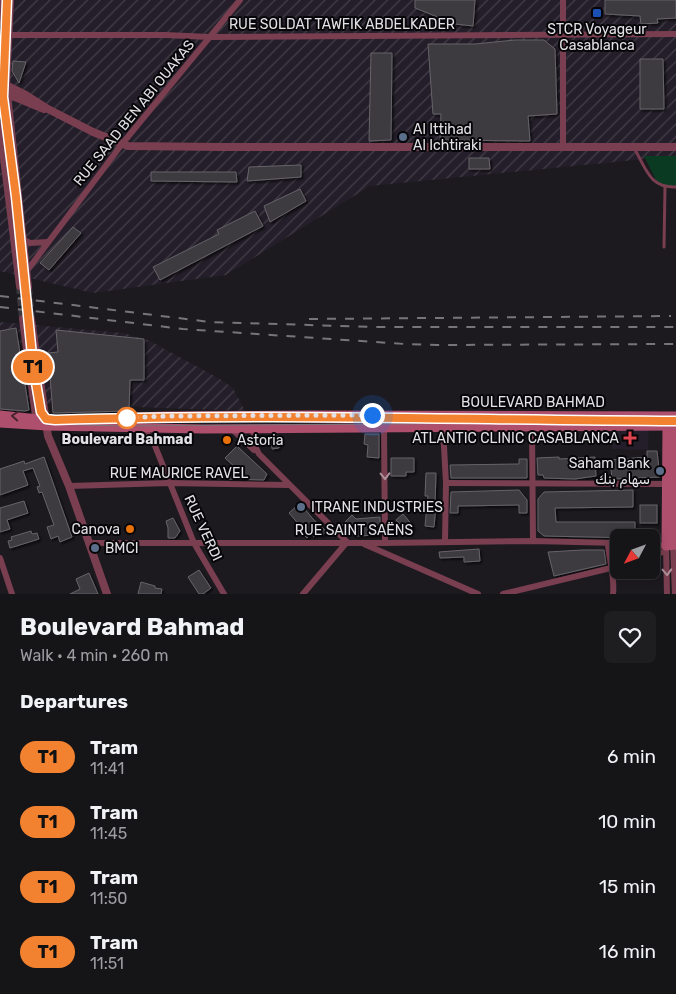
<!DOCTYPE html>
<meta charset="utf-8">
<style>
:root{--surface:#151417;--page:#1e1d20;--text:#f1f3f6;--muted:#9d9ea1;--line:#343336}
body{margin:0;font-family:Rubik,Vazirmatn,sans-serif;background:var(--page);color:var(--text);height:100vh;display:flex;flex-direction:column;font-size:19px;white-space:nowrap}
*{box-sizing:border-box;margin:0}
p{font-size:16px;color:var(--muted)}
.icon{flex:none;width:28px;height:28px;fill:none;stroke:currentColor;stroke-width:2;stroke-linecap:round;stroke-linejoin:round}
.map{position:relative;height:594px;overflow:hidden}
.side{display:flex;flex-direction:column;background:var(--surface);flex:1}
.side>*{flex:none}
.badge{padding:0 10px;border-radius:16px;font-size:18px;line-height:32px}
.needle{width:32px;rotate:229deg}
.controls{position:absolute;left:610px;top:529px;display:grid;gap:10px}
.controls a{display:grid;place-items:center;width:50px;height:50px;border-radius:8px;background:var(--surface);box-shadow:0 2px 8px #0003,0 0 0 1px var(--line);font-size:25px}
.you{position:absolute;width:25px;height:25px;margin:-12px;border:4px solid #fff;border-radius:50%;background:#1a73e8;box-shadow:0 0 0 8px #1a73e833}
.map>.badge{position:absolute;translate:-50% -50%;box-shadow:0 0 0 2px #fff}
h2{padding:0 20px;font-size:19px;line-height:45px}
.round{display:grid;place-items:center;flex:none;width:52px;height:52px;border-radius:8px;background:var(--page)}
.headline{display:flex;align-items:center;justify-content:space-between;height:85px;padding:0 20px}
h1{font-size:24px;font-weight:700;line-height:38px}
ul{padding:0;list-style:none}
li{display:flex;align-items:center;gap:15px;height:65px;padding:0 20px}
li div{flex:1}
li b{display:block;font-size:19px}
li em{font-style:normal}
li .badge{min-width:55px;font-weight:700;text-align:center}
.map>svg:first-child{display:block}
</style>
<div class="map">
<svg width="676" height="594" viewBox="0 0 676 594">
<defs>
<pattern id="industrial-furrows" width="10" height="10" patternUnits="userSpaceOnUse" patternTransform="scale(1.25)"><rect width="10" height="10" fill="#231e29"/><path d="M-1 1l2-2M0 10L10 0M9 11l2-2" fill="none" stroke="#433e48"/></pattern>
<filter id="shadow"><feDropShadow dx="2" dy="2" stdDeviation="1" flood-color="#0009"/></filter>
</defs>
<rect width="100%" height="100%" fill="#1c1a1f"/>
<path fill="#231e29" d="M613,426l36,1 -1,23 -36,-1z"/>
<g fill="url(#industrial-furrows)">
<path d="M0,0h676v156l-306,30 -144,89 -133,18 -93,-22z"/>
<path d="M0,322l123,11 25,7 72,39 13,9 12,23 -245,-9z"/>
</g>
<path fill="#0b3a22" d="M644,156h32v32h-12l-6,-4z"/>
<g fill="#3d3a40" stroke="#666369" filter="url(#shadow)">
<path d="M415,0h60l-2,26 -18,-2 -40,-16z"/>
<path d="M605,0h71v18l-19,1 1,4 -17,1 -1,-8 -35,-2z"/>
<path d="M515,40h29l11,9 2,65 -29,2 2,25 -90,-1 1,-26h-8l-5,-70h47z"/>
<path d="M371,53h21l-1,87 -22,1z"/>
<path d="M640,59h23l1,50h-24z"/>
<path d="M13,61l13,1 -7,21 -7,-12z"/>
<path d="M469,158h20l1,11h-21z"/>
<path d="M301,165v12l-54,4 2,-14z"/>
<path d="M151,172h85l1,10 -86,-1z"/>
<path d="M300,189l6,12 -36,21 -6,-16z"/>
<path d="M255,211l8,15 -103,54 -7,-13 66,-33 -2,-4z"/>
<path d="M73,227l8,6 -32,37 -9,-7z"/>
<path d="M16,328l13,82 -4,1 -25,-2v-78z"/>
<path d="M56,330l88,9v41h-14l-1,31 -76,2 -5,-60 10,-1z"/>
<path d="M365,434h14v24l-12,-1 1,-12 -4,-1z"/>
<path d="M271,436h8v12l-7,1z"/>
<path d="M237,446l30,28 -3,6 -36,-1v-5l7,-7 -10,-9z"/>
<path d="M647,451h10l3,26 -48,2 -2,-19 37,-3z"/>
<path d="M44,457l28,80 -12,5 -2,-6 -7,3 -4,-12 7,-2 -12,-33 -3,1 -2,-6 3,-1 -7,-18 -10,3 5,14 -28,10v-26l24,-8 1,3z"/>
<path d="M559,457v2l36,-2 1,19 -21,3 -31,-1 -1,-3h-5l-1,-17z"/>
<path d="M391,458h23v14h-8v4h-15z"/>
<path d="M519,459h8v19h-76l-1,-13 69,-1z"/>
<path d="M426,473h10l-1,31 1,1 -2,22 -9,-1 3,-30h-3z"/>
<path d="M519,490l8,10v13h-8v-8l-61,1v7h-8l1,-21z"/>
<path d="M633,490v17l-78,1 1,14h79v16l-91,-2 -6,-5v-32l6,-7z"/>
<path d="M24,501l4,12 -21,7 3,9 -10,3v-24z"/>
<path d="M300,503l13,16 13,12 -4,5 -4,-3 -4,4 -3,-3 -4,4 -7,-7 2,-3 -13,-15z"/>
<rect x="640" y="505" width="17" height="18"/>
<path d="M403,514l11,13 -6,6 -12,-13z"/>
<path d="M352,515l4,4 24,-2v18l-26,1 -12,-11z"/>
<path d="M173,518l7,13 -5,7h-7v-10l-2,-7z"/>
<path d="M31,531l1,3 5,-1 2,6 -29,9 -2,-7 4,-1 -1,-3z"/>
<path d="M479,549l1,12 -16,1v-5l-24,1 -1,-6z"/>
<path d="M582,550h22l2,14 -52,12 -6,-24z"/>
<path d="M199,570l12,18 -8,6h-4l-11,-17z"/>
<path d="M89,573l9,21h-28l10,-5 -4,-10z"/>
<path d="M141,582l14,4v2l7,1 -1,5h-23z"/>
</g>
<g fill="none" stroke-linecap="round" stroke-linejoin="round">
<g stroke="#3a383d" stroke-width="8" stroke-dasharray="8 4" stroke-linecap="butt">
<path d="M20,286l3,33"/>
<path d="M28,287l3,32"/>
</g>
<g stroke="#793e4f" stroke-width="3">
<path d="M634,148c12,20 15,40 42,39"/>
<path d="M664,247l1,-61"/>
</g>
<g stroke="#793e4f" stroke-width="6">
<path d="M9,35h156l45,2 466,-3"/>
<path d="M563,148v-148"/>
<path d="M22,239l8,4 18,-1"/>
<path d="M26,272l96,-128 118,-144"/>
<path d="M384,427l1,116"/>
<path d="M142,428l11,13 41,102 30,51"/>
<path d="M443,428l3,55 -1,58"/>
<path d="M532,428l1,113"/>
<path d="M232,429l22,21"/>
<path d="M254,429l-1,13 6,12 88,88"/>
<path d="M446,483l220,1"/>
<path d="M69,486l100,-3 120,2"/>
<path d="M89,543h296l148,-2 86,2"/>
<path d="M608,543c1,18 7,33 5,51"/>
<path d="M364,544l114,50"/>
<path d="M651,545l15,1 1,48"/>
<path d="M673,545l2,49"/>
<path d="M651,556l15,-5"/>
<path d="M0,558l12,36"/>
<path d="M303,594l44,-52"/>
<path d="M503,594l116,-28"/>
</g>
<g stroke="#793e4f" stroke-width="8">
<path d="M10,0l-4,85 22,202"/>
<path d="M0,21l1,-21"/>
<path d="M0,82l26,13 22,14 45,23 35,14 91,1h457"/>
<path d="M0,91l44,18"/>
<path d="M0,126l20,160"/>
<path d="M23,319l14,104"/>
<path d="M31,319l17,117 21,50 38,108"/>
</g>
<g stroke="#ae4f6d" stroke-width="9">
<path d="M0,415l48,5 118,-4 147,-1 363,1"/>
<path d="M0,423l47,3 157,3 472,-3"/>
<path d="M667,426l-1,120 10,-1"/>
<path d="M673,545v-119"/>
</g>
<g stroke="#77757a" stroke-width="1">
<path d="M7,0l-4,97 22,189"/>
<path d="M26,319c2,31 3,73 14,101l6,4 78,2 388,-3 164,2"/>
<path d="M109,419l55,-1"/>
</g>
<g stroke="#77757a" stroke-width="2" stroke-dasharray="9 9" stroke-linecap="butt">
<path d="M0,296l210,26 165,5h299"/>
<path d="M0,307l183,22 222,15 32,1 238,-1"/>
<path d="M309,319l362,-3"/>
</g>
</g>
<defs><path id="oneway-chevron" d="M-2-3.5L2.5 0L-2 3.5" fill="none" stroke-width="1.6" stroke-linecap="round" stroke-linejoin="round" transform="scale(1.25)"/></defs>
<use stroke="#492330" href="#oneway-chevron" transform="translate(15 416) rotate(-176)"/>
<g stroke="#ae909a">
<use href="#oneway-chevron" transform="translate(385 476) rotate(89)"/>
<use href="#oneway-chevron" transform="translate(667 572) rotate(88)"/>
</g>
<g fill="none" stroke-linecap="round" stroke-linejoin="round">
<defs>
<path id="line" d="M7,0l-4,97 13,100 17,168 8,47 5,7 9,1c207,-7 414,0 621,1"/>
</defs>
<use href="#line" stroke="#fff" stroke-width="11"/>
<use href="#line" stroke="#f38230" stroke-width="8"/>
<path stroke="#e3e1e5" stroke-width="5" stroke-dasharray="0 9" d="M127,418l39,-2 206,-1"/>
</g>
<rect fill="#1a4fb4" stroke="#060507" stroke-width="2" x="592" y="8" width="10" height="10" rx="2.5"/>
<g fill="#5c6f8a" stroke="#060507" stroke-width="2">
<circle cx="403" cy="137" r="5"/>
<circle cx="660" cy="471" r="5"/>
<circle cx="301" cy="507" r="5"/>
<circle cx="95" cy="548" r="5"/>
</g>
<circle fill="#fff" stroke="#f38230" stroke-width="2.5" cx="127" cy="418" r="10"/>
<path fill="#e0444e" stroke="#060507" stroke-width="2" d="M627.5 430.5h5v5h5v5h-5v5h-5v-5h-5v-5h5z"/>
<g fill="#e8710a" stroke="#060507" stroke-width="2">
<circle cx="227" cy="440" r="5"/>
<circle cx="130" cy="529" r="5"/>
</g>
<g text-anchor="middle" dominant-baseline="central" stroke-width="4" stroke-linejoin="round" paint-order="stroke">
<g font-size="14" fill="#e3e1e5" stroke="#060507">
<text x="342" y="24">RUE SOLDAT TAWFIK ABDELKADER</text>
<text transform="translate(134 113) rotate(-51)">RUE SAAD BEN ABI OUAKAS</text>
<text x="533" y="402">BOULEVARD BAHMAD</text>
<text x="179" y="473">RUE MAURICE RAVEL</text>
<text transform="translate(203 528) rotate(65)">RUE VERDI</text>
<text x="354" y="530">RUE SAINT SAËNS</text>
</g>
<g font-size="14" fill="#e3e1e5" stroke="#060507" text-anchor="start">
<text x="597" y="29" text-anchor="middle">STCR Voyageur<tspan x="597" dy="16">Casablanca</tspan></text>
<text x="413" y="129">Al Ittihad<tspan x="413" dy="16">Al Ichtiraki</tspan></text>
<text x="619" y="438" text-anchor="end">ATLANTIC CLINIC CASABLANCA</text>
<text x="237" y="440">Astoria</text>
<text x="650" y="463" text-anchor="end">Saham Bank<tspan x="650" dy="16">سهام بنك</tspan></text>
<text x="311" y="507">ITRANE INDUSTRIES</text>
<text x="120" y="529" text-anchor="end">Canova</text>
<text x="105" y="548">BMCI</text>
</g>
<g font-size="14" font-weight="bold" fill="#e3e1e5" stroke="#060507">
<text x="127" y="439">Boulevard Bahmad</text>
</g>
</g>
</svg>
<div class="controls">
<a><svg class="needle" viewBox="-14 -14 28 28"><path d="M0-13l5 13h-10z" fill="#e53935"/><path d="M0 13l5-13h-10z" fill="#9d9ea1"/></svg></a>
</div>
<div class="you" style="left:372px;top:415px"></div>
<b class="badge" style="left:33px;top:367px;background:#f38230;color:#111">T1</b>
</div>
<section class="side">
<div class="headline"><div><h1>Boulevard Bahmad</h1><p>Walk · 4 min · 260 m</p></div><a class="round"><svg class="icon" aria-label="heart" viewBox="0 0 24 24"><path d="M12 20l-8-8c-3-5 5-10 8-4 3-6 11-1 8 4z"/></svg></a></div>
<h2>Departures</h2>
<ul>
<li><span class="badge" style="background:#f38230;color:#111">T1</span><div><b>Tram</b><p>11:41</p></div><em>6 min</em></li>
<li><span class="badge" style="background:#f38230;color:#111">T1</span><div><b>Tram</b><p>11:45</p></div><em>10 min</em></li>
<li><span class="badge" style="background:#f38230;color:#111">T1</span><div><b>Tram</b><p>11:50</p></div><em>15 min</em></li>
<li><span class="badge" style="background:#f38230;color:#111">T1</span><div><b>Tram</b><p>11:51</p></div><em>16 min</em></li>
</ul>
</section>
